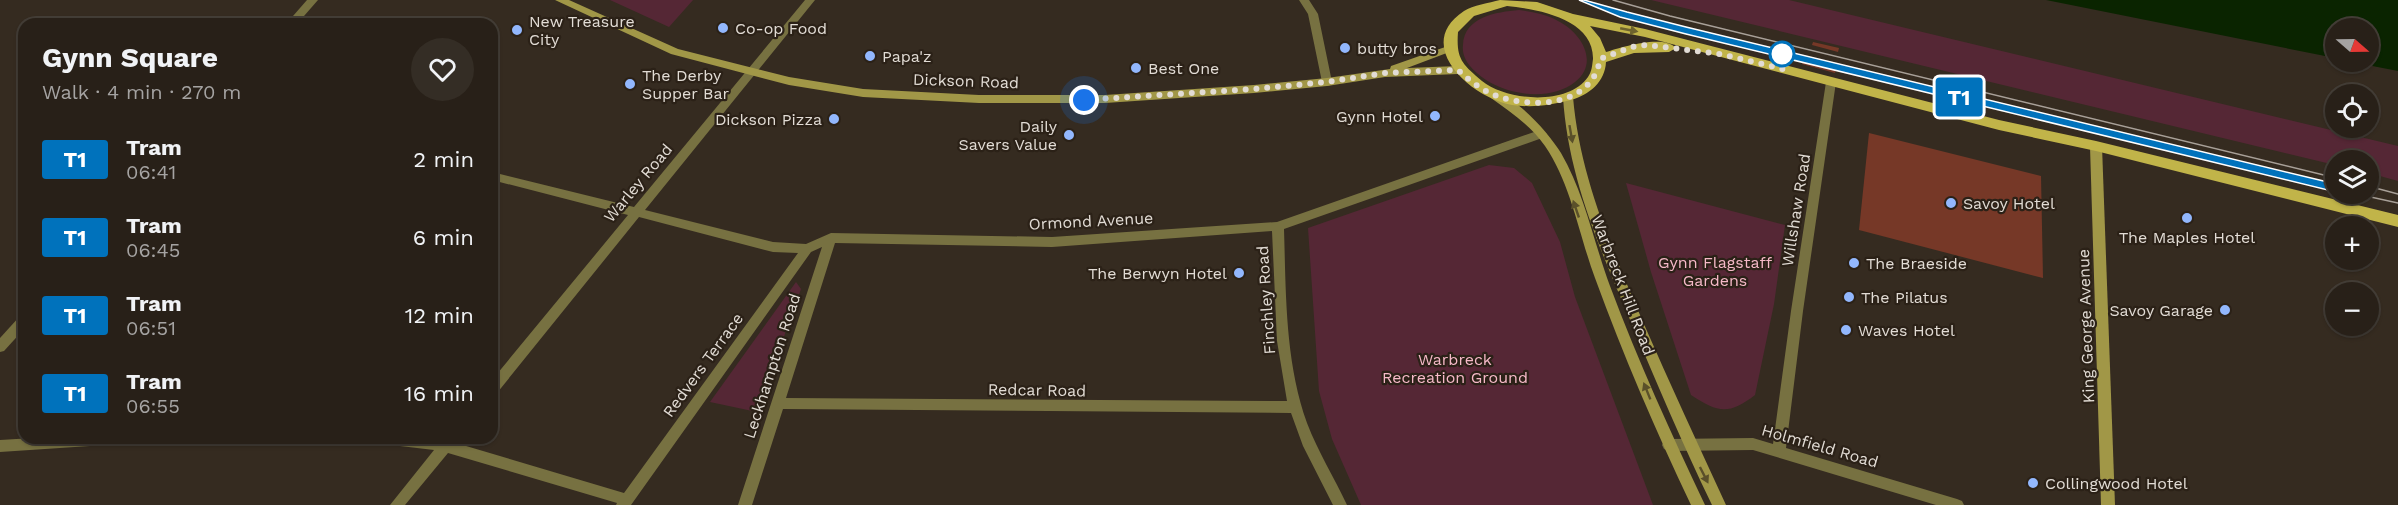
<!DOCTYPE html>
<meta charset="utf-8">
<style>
:root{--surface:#282018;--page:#342d25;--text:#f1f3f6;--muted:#a5a3a2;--line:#443e37}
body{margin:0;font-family:"Work Sans",sans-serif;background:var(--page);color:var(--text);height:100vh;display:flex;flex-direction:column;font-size:22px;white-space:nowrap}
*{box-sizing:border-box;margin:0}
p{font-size:20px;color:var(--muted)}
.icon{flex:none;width:33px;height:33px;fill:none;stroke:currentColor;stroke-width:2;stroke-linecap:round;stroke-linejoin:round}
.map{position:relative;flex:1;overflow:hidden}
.panel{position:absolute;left:18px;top:18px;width:480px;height:426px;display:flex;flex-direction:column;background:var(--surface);border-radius:18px;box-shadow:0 2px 4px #0004,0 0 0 2px var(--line)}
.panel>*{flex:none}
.badge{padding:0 12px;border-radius:4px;font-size:21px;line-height:39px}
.needle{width:39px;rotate:110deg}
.controls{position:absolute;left:2325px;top:18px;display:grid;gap:12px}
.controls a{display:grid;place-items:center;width:54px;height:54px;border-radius:50%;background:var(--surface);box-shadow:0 2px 4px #0004,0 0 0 2px var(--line);font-size:30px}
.you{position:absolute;width:30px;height:30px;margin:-15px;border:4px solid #fff;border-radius:50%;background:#1a73e8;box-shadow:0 0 0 9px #1a73e833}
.map>.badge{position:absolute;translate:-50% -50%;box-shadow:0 0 0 3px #fff}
.round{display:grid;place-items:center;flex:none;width:63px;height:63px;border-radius:32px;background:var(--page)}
.head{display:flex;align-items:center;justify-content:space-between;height:102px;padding:0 24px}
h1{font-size:28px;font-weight:700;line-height:45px}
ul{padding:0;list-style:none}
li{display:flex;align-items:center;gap:18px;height:78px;padding:0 24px}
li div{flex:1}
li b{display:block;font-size:22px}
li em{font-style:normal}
li .badge{min-width:66px;font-weight:700;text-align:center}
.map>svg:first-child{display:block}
</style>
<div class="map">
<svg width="2398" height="505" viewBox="0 0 2398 505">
<rect width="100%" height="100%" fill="#352b20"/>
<g fill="#552735">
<path d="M610,0h83l-24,27z"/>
<path d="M1651,0h138l609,146v35l-29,-8 -1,-13h-32l-1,5z"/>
<path d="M1519,10c13,2 27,4 39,11 23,11 42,42 17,61 -29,23 -83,11 -105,-16 -5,-6 -8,-13 -7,-21 1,-28 33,-33 56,-35z"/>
<path d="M1489,165l25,3 18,15 28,59 15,55 78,208h-292l-29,-66 -13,-48 -11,-163z"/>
<path d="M1626,183l159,42 -11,79 -19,91c-26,20 -37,18 -64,0l-40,-123z"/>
<path d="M796,282l5,7 -44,123 -47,-10z"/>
</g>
<path fill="#0a2400" d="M2046,0h352v71l-46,-9h16v-34h-32l-1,30z"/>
<g fill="#763827">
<path d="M1813,42l26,6 -1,4 -26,-7z"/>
<path d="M1803,61l33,8 -1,4 -33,-9z"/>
<path d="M1869,133l172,43 2,102 -184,-48z"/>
</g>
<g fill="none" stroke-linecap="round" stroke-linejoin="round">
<g fill="#777141" fill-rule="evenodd">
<path d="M307,0h11l-21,24h-11z"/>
<path d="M805,0h10l-170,210 128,32 33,2 25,-11 221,4 225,-15 260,-91 4,-1 6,4 -2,3 -261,92c2,65 1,132 23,194 11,29 27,54 40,82h-14l-30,-59 -12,-33 -508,-4 -31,96h-14l84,-258 -11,5 -180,253h-15l1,-2 -169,-50 -43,52h-15l44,-55 -51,-6 -5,-2 -2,-4 66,2 2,-2h15l-3,5 168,50 174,-240 -25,-1 -134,-35 -142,176 -5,1v-14l136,-165 -136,-35v-8l142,35zM1272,231l5,110 10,60 -501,-3 49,-155 217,4z"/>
<path d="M1299,0h10l9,14 14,68 -1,3 -4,1 -5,-4 -14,-68z"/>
<path d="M1831,78l5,4 -33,229 -17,137 171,51 5,2 2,4h-28l-183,-55 -84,1 -5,-2 -2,-4 2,-4 5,-2 84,-1 20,6 18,-133 35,-229z"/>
<path d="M24,315v14l-20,22 -4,1v-14l20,-22z"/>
<path d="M33,438h94l-2,4 -5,2 -120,8v-12z"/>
</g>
<g fill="#a19747" fill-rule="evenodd">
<path d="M555,0h14l109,49 111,28 74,12 116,6h126l149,-10 73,-7 63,-9 1,-3 57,-20 4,1 1,2 -1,2 -45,17 51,-2 5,4 -5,4 -73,3 -58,9 -73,7 -149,10h-126l-116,-6 -74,-12 -118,-31z"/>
<path d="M1495,91c23,8 54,42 66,62 23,39 33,90 49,133 28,75 61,147 95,219h-14c-35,-74 -68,-150 -96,-227 -16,-43 -24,-94 -50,-132 -14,-20 -34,-34 -54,-48l-1,-3 1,-3z"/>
<path d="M1568,93l5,4c7,81 39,152 70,225 27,62 55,122 83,183h-14c-29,-60 -55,-121 -81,-183 -31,-73 -63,-145 -68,-225z"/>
<path d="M2096,142l6,4 13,359h-14l-11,-359z"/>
</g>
<path fill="#c1b449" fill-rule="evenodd" d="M1500,0l37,2 36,12 72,15 354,91 97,21 302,74v12l-302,-76 -97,-21 -354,-93 -55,-11 10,12 6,14c16,-5 57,-18 70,-4l-7,4 -35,1 -28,9c-1,20 -17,33 -35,38 -21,5 -37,8 -59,5 -41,-7 -100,-60 -48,-94 9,-6 25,-8 36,-11zM1507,6c31,3 87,13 86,53 -1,7 -1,12 -5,18 -20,29 -81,24 -106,4 -20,-17 -26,-22 -24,-49l16,-16z"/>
<g stroke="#a8a098" stroke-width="1.5">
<path d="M1584,0l39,14 45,12 668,162"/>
<path d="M1613,0l57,16 666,162"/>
<path d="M2368,186l30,8"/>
<path d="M2357,194l41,9"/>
</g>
</g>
<defs><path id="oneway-solid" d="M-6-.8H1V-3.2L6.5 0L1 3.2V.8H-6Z" transform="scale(1.5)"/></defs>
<use fill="#6e632e" href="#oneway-solid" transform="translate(1629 30) rotate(11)"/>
<g fill="#5a502a">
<use href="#oneway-solid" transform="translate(1571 134) rotate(80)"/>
<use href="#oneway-solid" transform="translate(1576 209) rotate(-109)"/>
<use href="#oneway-solid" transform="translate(1647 391) rotate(-112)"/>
<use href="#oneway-solid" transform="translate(1704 475) rotate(63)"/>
</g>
<path fill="#0072bc" stroke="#fff" stroke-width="1.5" d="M1579,0h5l43,12 59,15 650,157 5,4 -5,4 -650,-158 -66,-17z"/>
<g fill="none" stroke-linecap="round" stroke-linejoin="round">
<path stroke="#e2dcd5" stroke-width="6" stroke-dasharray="0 10.8" d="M1084,100l170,-11 73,-7 58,-9 73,-3c12,11 23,20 39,26 36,13 96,10 103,-37l32,-12 15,-2 73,9 67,16 -5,-16"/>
</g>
<g fill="#92b7fd" stroke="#2b2117" stroke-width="2">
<circle cx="723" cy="28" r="6"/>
<circle cx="517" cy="30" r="6"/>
<circle cx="1345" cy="48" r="6"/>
<circle cx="870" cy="56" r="6"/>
<circle cx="1136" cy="68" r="6"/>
<circle cx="630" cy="84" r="6"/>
<circle cx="1435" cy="116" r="6"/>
<circle cx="834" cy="119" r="6"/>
<circle cx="1069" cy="135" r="6"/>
<circle cx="1951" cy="203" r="6"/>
<circle cx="2187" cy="218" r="6"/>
<circle cx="1854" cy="263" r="6"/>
<circle cx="1239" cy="273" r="6"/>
<circle cx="1849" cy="297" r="6"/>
<circle cx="2225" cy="310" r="6"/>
<circle cx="1846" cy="330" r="6"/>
<circle cx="2033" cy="483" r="6"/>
</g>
<circle fill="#fff" stroke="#0072bc" stroke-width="3" cx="1782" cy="54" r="12"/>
<g text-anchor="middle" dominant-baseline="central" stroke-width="4.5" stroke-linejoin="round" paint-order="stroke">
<g font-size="16" fill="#e2dcd5" stroke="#2b2117" text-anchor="start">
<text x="529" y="21">New Treasure<tspan x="529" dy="18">City</tspan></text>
<text x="735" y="28">Co-op Food</text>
<text x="1357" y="48">butty bros</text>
<text x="882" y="56">Papa'z</text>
<text x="1148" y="68">Best One</text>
<text x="642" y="75">The Derby<tspan x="642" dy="18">Supper Bar</tspan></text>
<text x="1423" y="116" text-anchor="end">Gynn Hotel</text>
<text x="822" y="119" text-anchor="end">Dickson Pizza</text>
<text x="1057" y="126" text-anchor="end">Daily<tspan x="1057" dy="18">Savers Value</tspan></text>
<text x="1963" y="203">Savoy Hotel</text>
<text x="2187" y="237" text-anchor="middle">The Maples Hotel</text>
<text x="1866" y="263">The Braeside</text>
<text x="1227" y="273" text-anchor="end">The Berwyn Hotel</text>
<text x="1861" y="297">The Pilatus</text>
<text x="2213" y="310" text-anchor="end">Savoy Garage</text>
<text x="1858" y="330">Waves Hotel</text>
<text x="2045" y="483">Collingwood Hotel</text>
</g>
<g font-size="16" fill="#e2dcd5" stroke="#2b2117">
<text transform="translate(966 81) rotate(2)">Dickson Road</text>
<text transform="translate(638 183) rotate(-50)">Warley Road</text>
<text transform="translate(1796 210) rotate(-81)">Willshaw Road</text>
<text transform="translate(1091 221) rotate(-3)">Ormond Avenue</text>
<text transform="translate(1623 285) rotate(69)">Warbreck Hill Road</text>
<text transform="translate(1266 300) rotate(-94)">Finchley Road</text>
<text transform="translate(2086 326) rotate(-92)">King George Avenue</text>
<text transform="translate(703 365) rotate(-54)">Redvers Terrace</text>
<text transform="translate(772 366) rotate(-72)">Leckhampton Road</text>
<text transform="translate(1037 390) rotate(1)">Redcar Road</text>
<text transform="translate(1820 446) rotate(16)">Holmfield Road</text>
</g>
<g font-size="16" fill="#f6b9c8" stroke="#2b2117">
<text x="1715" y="262">Gynn Flagstaff<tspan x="1715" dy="18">Gardens</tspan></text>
<text x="1455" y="359">Warbreck<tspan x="1455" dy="18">Recreation Ground</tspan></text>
</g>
</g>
</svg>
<div class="controls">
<a><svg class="needle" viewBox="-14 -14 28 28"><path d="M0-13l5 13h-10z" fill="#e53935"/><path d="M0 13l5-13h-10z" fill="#a5a3a2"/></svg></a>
<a><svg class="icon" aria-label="locate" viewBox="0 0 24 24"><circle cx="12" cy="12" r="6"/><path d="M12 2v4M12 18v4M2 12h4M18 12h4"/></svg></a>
<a><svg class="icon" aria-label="layers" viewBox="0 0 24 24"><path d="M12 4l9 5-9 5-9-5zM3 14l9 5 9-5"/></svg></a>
<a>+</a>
<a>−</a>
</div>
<div class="you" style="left:1084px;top:100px"></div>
<b class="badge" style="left:1959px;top:97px;background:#0072bc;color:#fff">T1</b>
<section class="panel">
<div class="head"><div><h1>Gynn Square</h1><p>Walk · 4 min · 270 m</p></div><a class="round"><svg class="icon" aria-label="heart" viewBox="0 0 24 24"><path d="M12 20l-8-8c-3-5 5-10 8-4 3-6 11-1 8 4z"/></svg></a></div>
<ul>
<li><span class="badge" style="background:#0072bc;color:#fff">T1</span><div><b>Tram</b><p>06:41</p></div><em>2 min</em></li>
<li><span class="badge" style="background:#0072bc;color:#fff">T1</span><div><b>Tram</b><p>06:45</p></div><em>6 min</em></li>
<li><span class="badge" style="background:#0072bc;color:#fff">T1</span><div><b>Tram</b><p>06:51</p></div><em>12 min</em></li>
<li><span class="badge" style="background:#0072bc;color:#fff">T1</span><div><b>Tram</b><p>06:55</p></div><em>16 min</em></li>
</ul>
</section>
</div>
